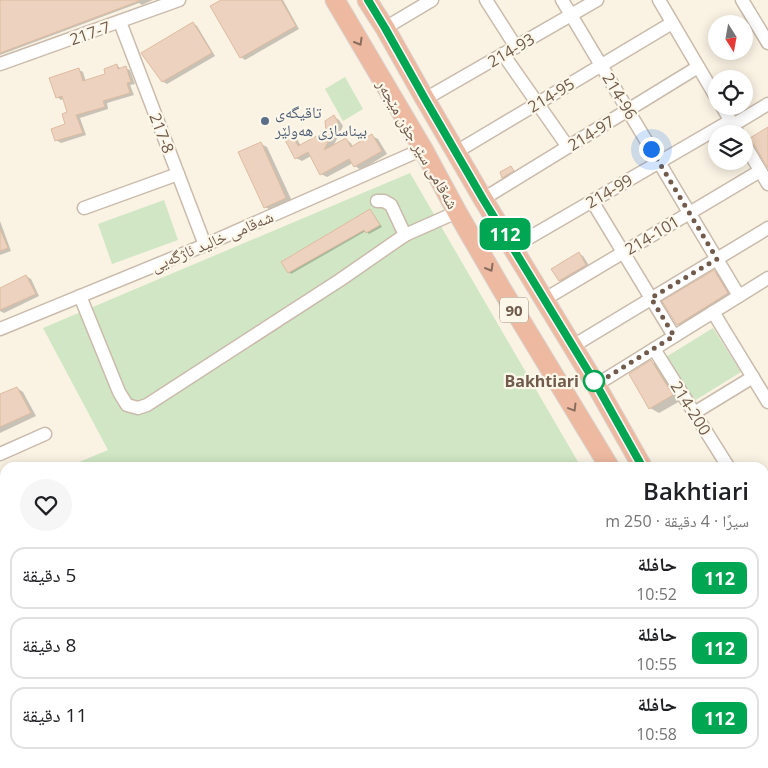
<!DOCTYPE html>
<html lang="ar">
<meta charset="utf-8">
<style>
:root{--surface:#fff;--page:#f6f6f6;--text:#202124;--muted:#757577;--line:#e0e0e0}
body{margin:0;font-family:"Open Sans","Noto Naskh Arabic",sans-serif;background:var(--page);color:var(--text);direction:rtl;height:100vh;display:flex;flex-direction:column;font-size:19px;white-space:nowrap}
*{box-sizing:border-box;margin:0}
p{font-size:16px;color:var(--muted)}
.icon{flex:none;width:28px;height:28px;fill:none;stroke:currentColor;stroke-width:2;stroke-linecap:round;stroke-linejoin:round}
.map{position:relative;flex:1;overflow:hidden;direction:ltr}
.side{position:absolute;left:0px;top:462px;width:769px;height:306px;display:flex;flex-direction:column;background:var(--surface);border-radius:15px 15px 0 0;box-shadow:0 2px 12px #0003;direction:rtl}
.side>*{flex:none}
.badge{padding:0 10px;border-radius:8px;font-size:18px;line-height:32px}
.needle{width:32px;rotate:169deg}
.buttons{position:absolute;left:708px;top:15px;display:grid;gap:10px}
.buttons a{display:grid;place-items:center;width:45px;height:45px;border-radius:50%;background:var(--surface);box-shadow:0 2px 12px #0003;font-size:25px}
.you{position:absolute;width:25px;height:25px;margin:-12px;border:4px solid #fff;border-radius:50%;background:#1a73e8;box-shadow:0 0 0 8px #1a73e833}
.map>.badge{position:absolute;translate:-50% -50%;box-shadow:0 0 0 2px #fff}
.round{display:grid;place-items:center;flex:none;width:52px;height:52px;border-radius:26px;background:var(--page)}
.headline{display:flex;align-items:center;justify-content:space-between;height:85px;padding:0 20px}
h1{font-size:24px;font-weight:600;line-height:38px}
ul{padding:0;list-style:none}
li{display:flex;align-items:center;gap:15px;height:62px;margin:0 10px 8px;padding:0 10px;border:2px solid var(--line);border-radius:15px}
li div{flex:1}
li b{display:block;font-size:19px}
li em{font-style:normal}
li .badge{min-width:55px;font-weight:700;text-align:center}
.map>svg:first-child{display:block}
</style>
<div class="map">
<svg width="768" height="768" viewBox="0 0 768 768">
<rect width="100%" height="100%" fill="#faf3e4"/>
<g fill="#d0e6c4">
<path d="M345,77l18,32 -20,12 -18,-32z"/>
<path d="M410,173l171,294h-514l41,-17 -65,-122z"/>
<path d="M164,200l14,40 -66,24 -14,-40z"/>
<path d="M713,328l28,44 -47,29 -28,-44z"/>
<path d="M5,493v60l-5,-10v-48z"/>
<path d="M110,764h643l2,4h-643z"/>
</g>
<g fill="#0003">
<path d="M0,0h153l-11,5 -3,-2 -139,52z"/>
<path d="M224,0h59l16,29 -54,31 -4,-3z"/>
<path d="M193,23l4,3 18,30 -48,28 -5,-3z"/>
<path d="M117,65l4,4 4,-1 5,2 5,14 -5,1 4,10 -27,8 1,6 -28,9 6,17 -25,8 -5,-3 10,-15 3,-12 -5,-14 -3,1 -4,-3 22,-27 4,2 3,10 21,-7z"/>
<path d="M334,117l5,3 4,6 -10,21 13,-7 5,3 2,4 19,-11 6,3 9,15 -26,16 -6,-4 -2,-3 -26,14 -6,-3 -10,-18 -9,5 -6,-3 -5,-24 5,3 5,9 26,-14z"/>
<path d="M261,144l6,3 25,54 -21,9 -6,-3z"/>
<path d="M511,168l5,4 -10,6 -3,-1z"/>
<path d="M370,211l2,1 10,15 -13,7 -3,-3 -75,43 -2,-2z"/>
<path d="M0,221l11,30 -11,4z"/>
<path d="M579,254l4,2 7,11 -26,16 -4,-3z"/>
<path d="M714,272l6,3 13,22 -49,31 -6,-4z"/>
<path d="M26,276l5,3 8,17 -35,17 -4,-2v-22z"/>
<path d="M651,362l10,5 21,33 -23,13 -9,-5z"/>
<path d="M17,388l6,4 13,24 -36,17v-38z"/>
<path d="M5,633v131h75l2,4h-82v-132z"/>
</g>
<g fill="#edd3bf" stroke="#debba1">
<path d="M0,0h139v1l-139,52z"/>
<path d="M221,0h60l15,26 -56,32 -30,-52z"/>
<path d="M193,22l19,31 -50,29 -21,-29z"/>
<path d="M117,64l1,5 8,-3 5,16 -4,1 3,10 -27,8 2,6 -29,8 7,18 -28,8 -4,-12 14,-5 -3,-10 5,-2 -5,-16 -6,2 -7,-20 30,-10 4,13 22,-7 -1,-5z"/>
<path d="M334,115l4,7 -14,28 22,-12 5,9 21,-13 10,17 -28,16 -5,-8 -29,16 -12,-23 -13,7 -12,-23 8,-4 7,14 28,-15 -1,-10z"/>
<path d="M768,127v41l-18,-30z"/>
<path d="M261,142l25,56 -22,10 -26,-56z"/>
<path d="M511,166l3,5 -12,7 -2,-6z"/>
<path d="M370,209l10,16 -14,8 -2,-3 -76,43 -7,-11z"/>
<path d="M0,229l8,19 -8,3z"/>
<path d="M579,252l7,13 -27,16 -8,-12z"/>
<path d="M714,270l14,23 -51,32 -15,-24z"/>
<path d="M26,275l10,19 -36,16v-22z"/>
<path d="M651,360l22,35 -24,14 -20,-35z"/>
<path d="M17,387l14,26 -31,14v-33z"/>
</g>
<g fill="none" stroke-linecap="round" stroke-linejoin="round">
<defs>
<g id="minor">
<path d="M486,0l30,47"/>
<path d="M562,0l177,296"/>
<path d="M659,0l57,97"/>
<path d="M742,0l26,43"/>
<path d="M120,22l85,223"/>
<path d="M385,28l47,-28"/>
<path d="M503,54l65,93"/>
<path d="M0,64l179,-64"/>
<path d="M425,99l172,-99"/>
<path d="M722,106l16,28"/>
<path d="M733,125l35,-21"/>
<path d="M744,143l24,41"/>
<path d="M456,152l216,-129"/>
<path d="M483,199l215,-132"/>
<path d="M377,201h7l7,4 14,30"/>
<path d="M592,201l82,135"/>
<path d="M84,208l94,-34"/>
<path d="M513,247l217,-126"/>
<path d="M80,296l39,96 8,13 11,3 9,-3 193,-125 65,-45 52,-23"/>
<path d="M545,299l215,-128"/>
<path d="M713,312l55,90"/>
<path d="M0,329l205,-84 218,-96"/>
<path d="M573,346l195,-118"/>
<path d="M654,349l75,119"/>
<path d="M596,385l172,-107"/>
<path d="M694,413l59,-36"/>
<path d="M0,454l45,-20"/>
<path d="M764,522l4,5"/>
<path d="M0,580l5,10"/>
<path d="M0,624l5,-2"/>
<path d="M95,764l2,4"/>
</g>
<g id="highway">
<path d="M335,0l88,149 34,63 44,76 109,180"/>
<path d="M367,0l18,28 40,71 58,100 113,186 47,83"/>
<path d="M764,683l4,8"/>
<path d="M764,750l4,8"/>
</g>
</defs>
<use href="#minor" stroke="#cabbac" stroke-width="15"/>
<use href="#highway" stroke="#dad4d0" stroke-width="21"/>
<use href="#minor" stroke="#fff" stroke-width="12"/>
<use href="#highway" stroke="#eeb9a1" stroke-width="19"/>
</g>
<defs><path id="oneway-chevron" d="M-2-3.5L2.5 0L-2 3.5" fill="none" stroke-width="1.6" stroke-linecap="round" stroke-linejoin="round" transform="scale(1.25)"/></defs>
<g stroke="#896e5d">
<use href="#oneway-chevron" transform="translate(359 42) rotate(60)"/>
<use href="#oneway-chevron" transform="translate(490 268) rotate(60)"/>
<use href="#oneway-chevron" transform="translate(573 408) rotate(59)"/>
</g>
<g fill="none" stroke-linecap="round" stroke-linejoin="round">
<defs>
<path id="line" d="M368,0l17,28 40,71 58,100 113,185 47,84"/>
</defs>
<use href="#line" stroke="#fff" stroke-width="11"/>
<use href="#line" stroke="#00a651" stroke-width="8"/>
<path stroke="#705b4c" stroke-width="5" stroke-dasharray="0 9" d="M594,381l2,3 78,-48 -23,-38 66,-39 -66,-110"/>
</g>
<circle fill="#5c6f8a" stroke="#fdf7ea" stroke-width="2" cx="265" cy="121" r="5"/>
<circle fill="#fff" stroke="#00a651" stroke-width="2.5" cx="594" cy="381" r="10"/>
<g text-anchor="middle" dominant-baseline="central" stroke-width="4.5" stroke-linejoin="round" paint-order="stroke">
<rect fill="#fdf7ea" stroke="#9a8a7b" stroke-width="1" x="500" y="297.5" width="28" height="25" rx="4"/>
<g font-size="15" font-weight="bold" fill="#705b4c">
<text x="514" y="310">90</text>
</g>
<g font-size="16" fill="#705b4c" stroke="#fdf7ea">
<text transform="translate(90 33) rotate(-19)">217-7</text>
<text transform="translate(511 50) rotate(-30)">214-93</text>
<text transform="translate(551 95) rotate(-31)">214-95</text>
<text transform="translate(620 96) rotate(59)">214-96</text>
<text transform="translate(162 133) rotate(69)">217-8</text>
<text transform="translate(591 133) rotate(-32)">214-97</text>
<text transform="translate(418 144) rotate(60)">شەقامی سێر جۆن مێجەر</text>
<text transform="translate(609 191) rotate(-30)">214-99</text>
<text transform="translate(652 235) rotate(-31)">214-101</text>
<text transform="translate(212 241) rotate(-23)">شەقامی خالید ئاژگەیی</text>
<text transform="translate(691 408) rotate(58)">214-200</text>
</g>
<g font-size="16" fill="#4e5e75" stroke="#fdf7ea" text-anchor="start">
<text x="275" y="112">تاقیگەی<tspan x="275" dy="18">بیناسازی هەولێر</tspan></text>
</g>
<g font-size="16" font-weight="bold" fill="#705b4c" stroke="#fdf7ea" text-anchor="end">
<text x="579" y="381">Bakhtiari</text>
</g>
</g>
</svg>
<div class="buttons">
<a><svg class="needle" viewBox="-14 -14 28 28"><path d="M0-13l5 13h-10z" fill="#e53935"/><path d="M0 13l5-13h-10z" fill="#757577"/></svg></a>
<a><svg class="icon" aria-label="locate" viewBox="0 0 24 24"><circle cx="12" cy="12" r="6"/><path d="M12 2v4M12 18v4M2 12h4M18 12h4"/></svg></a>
<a><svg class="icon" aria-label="layers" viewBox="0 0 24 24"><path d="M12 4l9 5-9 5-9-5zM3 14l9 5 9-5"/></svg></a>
</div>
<div class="you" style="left:651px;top:149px"></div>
<b class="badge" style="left:505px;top:234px;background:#00a651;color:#fff">112</b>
<section class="side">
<div class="headline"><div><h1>Bakhtiari</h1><p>سيرًا · 4 دقيقة · 250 m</p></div><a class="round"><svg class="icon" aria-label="heart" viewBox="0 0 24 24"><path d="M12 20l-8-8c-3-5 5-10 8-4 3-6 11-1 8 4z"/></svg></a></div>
<ul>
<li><span class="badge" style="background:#00a651;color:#fff">112</span><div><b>حافلة</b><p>10:52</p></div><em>5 دقيقة</em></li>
<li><span class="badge" style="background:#00a651;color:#fff">112</span><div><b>حافلة</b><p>10:55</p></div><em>8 دقيقة</em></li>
<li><span class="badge" style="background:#00a651;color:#fff">112</span><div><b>حافلة</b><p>10:58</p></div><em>11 دقيقة</em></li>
</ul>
</section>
</div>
